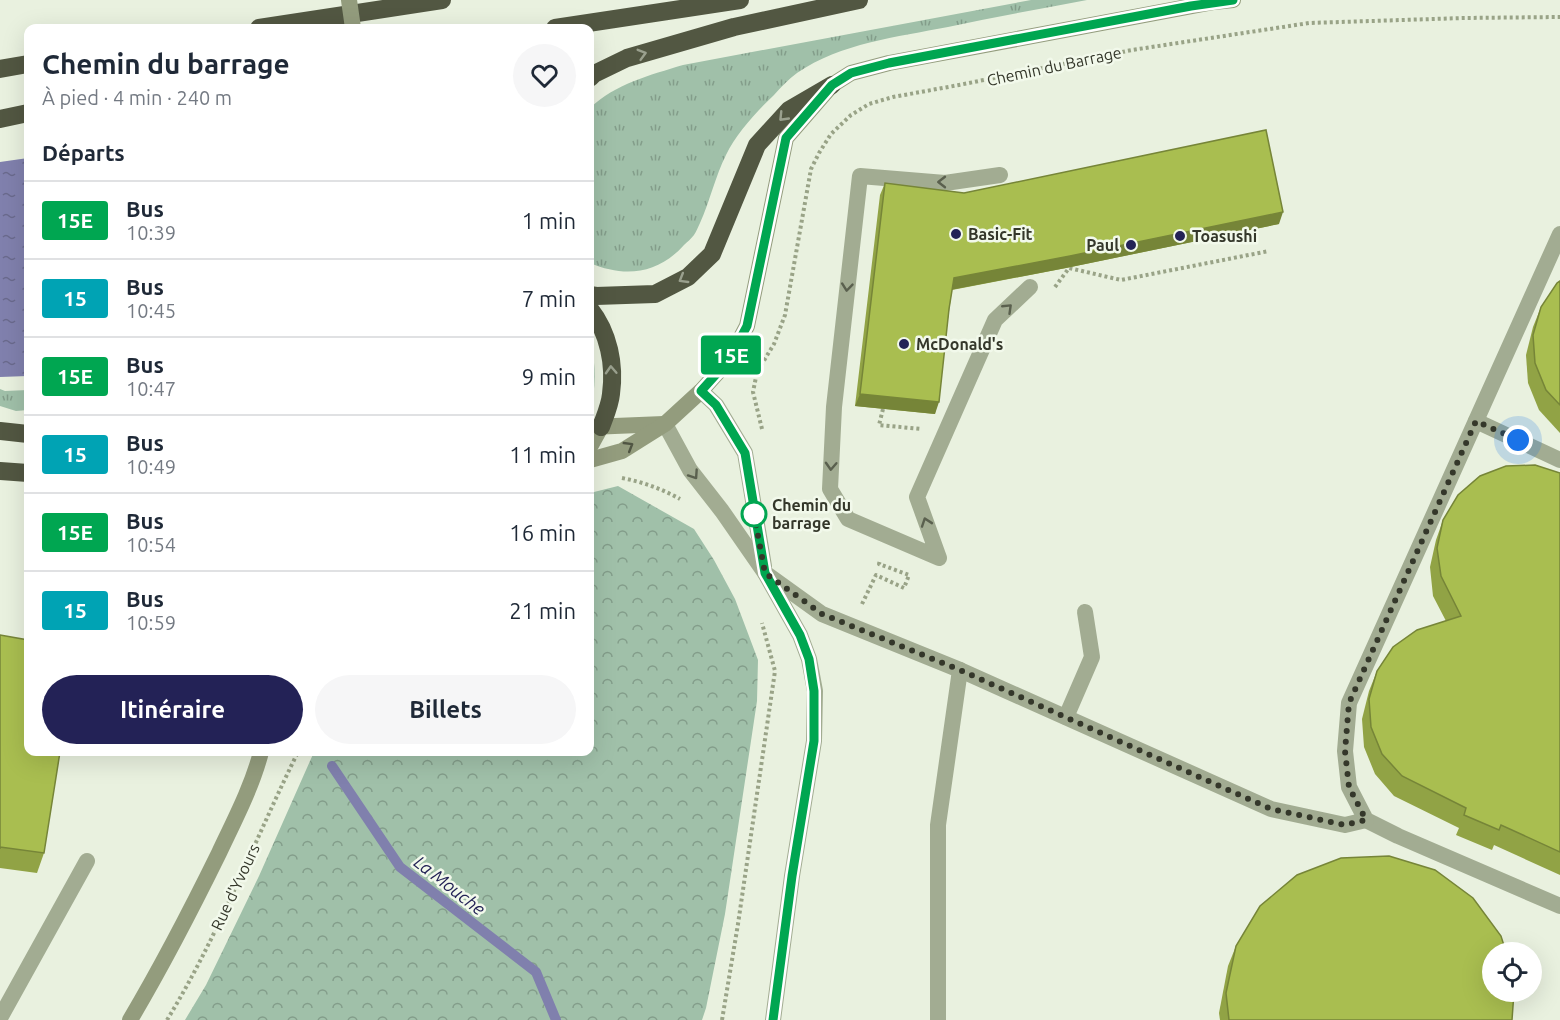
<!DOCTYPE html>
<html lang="fr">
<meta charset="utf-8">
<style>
:root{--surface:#fff;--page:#f6f6f7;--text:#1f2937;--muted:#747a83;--line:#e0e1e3;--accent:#232256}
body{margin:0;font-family:Ubuntu,sans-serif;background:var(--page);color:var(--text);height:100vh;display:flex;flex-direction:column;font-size:22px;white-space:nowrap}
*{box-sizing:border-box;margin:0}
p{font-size:20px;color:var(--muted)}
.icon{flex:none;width:33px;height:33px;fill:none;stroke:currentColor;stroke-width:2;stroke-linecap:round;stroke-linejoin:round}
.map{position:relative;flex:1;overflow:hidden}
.drawer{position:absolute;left:24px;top:24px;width:570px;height:732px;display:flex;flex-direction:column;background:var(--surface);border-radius:12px;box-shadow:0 6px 24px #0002}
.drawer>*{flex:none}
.badge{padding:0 12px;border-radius:4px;font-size:21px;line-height:39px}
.buttons{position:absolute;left:1482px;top:942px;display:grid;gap:12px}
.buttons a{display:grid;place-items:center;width:60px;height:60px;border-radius:50%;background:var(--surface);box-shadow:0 6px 24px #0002;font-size:30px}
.you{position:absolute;width:30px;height:30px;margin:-15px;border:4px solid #fff;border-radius:50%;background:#1a73e8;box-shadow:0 0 0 9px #1a73e833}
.map>.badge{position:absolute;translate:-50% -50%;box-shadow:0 0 0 3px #fff}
h2{padding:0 18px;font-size:22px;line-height:54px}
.round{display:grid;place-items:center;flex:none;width:63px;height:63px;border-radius:32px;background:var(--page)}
.head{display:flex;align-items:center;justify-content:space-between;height:102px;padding:0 18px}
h1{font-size:28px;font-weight:700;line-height:45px}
.action{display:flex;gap:12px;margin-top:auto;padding:12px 18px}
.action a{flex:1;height:69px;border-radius:36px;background:var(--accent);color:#fff;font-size:24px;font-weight:700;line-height:69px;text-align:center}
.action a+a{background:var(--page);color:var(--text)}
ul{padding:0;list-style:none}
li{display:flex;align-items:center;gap:18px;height:78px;padding:0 18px;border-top:2px solid var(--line)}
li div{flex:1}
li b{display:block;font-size:22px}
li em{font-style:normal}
li .badge{min-width:66px;font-weight:700;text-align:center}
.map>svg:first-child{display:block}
</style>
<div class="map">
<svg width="1560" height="1020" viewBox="0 0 1560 1020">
<defs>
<pattern id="grass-tufts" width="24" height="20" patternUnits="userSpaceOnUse" patternTransform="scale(1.5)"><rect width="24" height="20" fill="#a0c0a9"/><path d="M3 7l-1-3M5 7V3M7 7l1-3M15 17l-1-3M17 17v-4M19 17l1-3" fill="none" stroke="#839d8a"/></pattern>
<pattern id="forest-crowns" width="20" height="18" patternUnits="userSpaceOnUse" patternTransform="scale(1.5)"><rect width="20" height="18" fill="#a0c0a9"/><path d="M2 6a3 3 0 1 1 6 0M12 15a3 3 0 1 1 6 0" fill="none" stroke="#839d8a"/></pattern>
<pattern id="water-ripples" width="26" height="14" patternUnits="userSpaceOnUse" patternTransform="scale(1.5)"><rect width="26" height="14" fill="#8080ad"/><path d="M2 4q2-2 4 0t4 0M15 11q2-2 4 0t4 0" fill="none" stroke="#6a6a8d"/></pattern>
</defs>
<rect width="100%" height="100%" fill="#e9f1df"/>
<g fill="url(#grass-tufts)">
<path d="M1031,0h56c-47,9 -93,17 -139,27 -51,10 -107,16 -151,46 -8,6 -16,14 -23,22 -17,16 -38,39 -48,60 -11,22 -16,46 -26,68 -2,4 -4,9 -6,12 -3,4 -7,7 -10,10 -26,29 -59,33 -94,18v-155c25,-24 60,-33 93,-43z"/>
<path d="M590,342c7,22 5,47 1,69l-1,2z"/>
<path d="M0,389l5,2 23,-1v20l-12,1 -16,-5z"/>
</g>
<path fill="url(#forest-crowns)" d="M618,486l76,43 20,31 21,39 23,61 -1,41 -32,213 -19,94 -4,12h-517l21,-35 53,-109 55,-124h276v-259z"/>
<path fill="url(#water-ripples)" d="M28,158v218l-28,1v-215z"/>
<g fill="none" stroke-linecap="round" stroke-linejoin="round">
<path stroke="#8080ad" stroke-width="10" d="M332,766l68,101 136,105 20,48"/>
<g stroke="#99a387" stroke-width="4" stroke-dasharray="3 3" stroke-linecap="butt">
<path d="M1055,287l14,-19 52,12 148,-29"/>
<path d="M883,409l-4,16 42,4"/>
<path d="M762,429l-9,-37 4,-20 17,-28 11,-29 26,-146 8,-16 12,-19 20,-19 18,-11 24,-7 66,-12 173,-35 177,-27 155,-5 96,-1"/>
<path d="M622,478c21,4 40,11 58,21"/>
<path d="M862,604l14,-29 28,13 5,-13 -30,-11 1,-4"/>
<path d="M167,1020c52,-85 87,-179 131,-268"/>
<path d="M722,1020l16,-96 37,-253 -13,-48"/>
</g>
<g stroke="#a2ac92" stroke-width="16">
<path d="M1000,175l-55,8 -85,-7 -26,231 -4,82 18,30 91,39 -22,-61 78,-177 35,-33"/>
<path d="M1560,234l-211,469 -4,48 4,36 17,33 32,16 162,70"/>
<path d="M1476,421l84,39"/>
<path d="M765,573l57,41 138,56 311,139 74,16 21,-5"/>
<path d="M1066,717l26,-60 -7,-45"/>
<path d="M0,1018l87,-157"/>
<path d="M938,1020v-195l22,-155"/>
</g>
<g stroke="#a2ac92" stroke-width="16">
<path d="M701,391l15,14 29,48 19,113"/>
<path d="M665,424l25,46 32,41 43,62 35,62 9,24 6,32 -1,50 -22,135 -19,144"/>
</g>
<g stroke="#939c7d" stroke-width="16">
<path d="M590,427l74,-3"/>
<path d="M590,447l11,-20"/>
<path d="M590,460l32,-9 43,-27 36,-33 28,-31 18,-34 39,-188 46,-53 19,-12 38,-10 325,-61 19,-2"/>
<path d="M130,1020c32,-54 61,-110 89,-167 15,-32 33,-66 42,-101"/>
</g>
<g stroke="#525742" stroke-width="18">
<path d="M259,28l183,-28"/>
<path d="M555,28l185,-28"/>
<path d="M0,69l28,-5"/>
<path d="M590,78l4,-4 33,-16 107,-31 125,-27"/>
<path d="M0,119l28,-6"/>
<path d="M590,295l6,1 59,-2 33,-17 24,-23 45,-109 32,-35 43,-25"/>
<path d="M590,309c19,24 25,56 21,85 -1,11 -6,22 -10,33"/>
<path d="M0,431l28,3"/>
<path d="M0,471l28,2"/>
</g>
<path stroke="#939c7d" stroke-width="16" d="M349,0l4,28"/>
</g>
<g fill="#91a345">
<path d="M885,183l79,10 315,31 -213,44 -114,22 -17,124 -80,-8 25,-211z"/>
<path d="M1560,281v152l-21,-23 -11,-27 -2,-28 7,-28 8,-20z"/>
<path d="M1560,473v402l-66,-30 -2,5 -36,-15 3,-7 -65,-32 -19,-22 -11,-27 -2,-28 7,-28 8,-20 69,-50 -13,-25 -3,-29 6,-27 7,-20z"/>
<path d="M0,635l44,218 -7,20 -37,-5z"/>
<path d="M1236,946l276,74h-292l-1,-7 9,-47z"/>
</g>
<g fill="#768538">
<path d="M1283,212l-4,12 -213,44 -116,22 4,-12z"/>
<path d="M860,394l79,8 -4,12 -80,-8z"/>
</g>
<g fill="#a9be50" stroke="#768538" stroke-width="1.5">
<path d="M1266,130l17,82 -213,44 -116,22 -5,31 -10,93 -79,-8 25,-211 79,10z"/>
<path d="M1560,281v124l-14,-15 -11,-27 -2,-28 8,-28 16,-24z"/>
<path d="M1535,465l25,8v379l-59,-27 -2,5 -35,-15 2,-7 -64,-32 -20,-22 -11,-27 -2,-28 8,-28 16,-24 24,-17 44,-14 -20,-40 -4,-28 6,-28 15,-25 22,-19 26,-10z"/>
<path d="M0,635l28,5v112h32l-16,101 -44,-6v2z"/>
<path d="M1389,856l46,14 38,28 28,38 5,16h-14v40h22l-2,28h-283l-3,-27 10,-47 24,-40 37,-31 44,-17z"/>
</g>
<defs><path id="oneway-chevron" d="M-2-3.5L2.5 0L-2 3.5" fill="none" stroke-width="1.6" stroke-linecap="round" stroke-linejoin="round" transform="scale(1.5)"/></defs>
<g stroke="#9aa08e">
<use href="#oneway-chevron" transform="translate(642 54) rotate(-16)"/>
<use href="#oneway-chevron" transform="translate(783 117) rotate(134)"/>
<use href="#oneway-chevron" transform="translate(683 279) rotate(149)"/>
<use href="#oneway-chevron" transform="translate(611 370) rotate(-93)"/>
</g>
<g stroke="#5a604e">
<use href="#oneway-chevron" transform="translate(942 182) rotate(180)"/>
<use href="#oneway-chevron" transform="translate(847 287) rotate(96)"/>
<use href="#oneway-chevron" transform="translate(1008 308) rotate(-44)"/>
<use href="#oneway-chevron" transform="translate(831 466) rotate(93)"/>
<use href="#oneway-chevron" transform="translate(694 475) rotate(56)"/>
<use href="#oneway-chevron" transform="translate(926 522) rotate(-109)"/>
</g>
<use stroke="#505543" href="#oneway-chevron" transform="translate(629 446) rotate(-31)"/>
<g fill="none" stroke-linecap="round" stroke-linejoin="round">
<defs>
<path id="line" d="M773,1020l19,-144 22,-135v-50l-5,-32 -9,-24 -35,-62 -20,-120 -29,-48 -15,-14 28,-31 18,-34 39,-188 46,-53 19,-12 38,-10 302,-57 42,-6"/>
</defs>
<use href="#line" stroke="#fff" stroke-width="14"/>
<use href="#line" stroke="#00a651" stroke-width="9"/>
<path stroke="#34372a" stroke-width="6" stroke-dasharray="0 10.8" d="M754,514l-1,-5 12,64 57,41 138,56 311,139 74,16 21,-5 -17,-33 -4,-36 4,-48 127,-282 42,19"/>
</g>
<g fill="#232256" stroke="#f2f9eb" stroke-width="2">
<circle cx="956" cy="234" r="6"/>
<circle cx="1180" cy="236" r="6"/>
<circle cx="1131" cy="245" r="6"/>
<circle cx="904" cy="344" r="6"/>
</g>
<circle fill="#fff" stroke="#00a651" stroke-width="3" cx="754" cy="514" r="12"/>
<g text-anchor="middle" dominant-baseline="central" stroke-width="5" stroke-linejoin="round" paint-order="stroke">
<g font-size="16" fill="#34372a" stroke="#f2f9eb">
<text transform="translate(1054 66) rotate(-12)">Chemin du Barrage</text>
<text transform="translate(235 887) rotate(-65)">Rue d'Yvours</text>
</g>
<g font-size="16" font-weight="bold" fill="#34372a" stroke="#f2f9eb" text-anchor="start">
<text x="968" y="234">Basic-Fit</text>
<text x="1192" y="236">Toasushi</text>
<text x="1119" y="245" text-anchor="end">Paul</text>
<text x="916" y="344">McDonald's</text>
</g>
<g font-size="16" font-weight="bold" fill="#34372a" stroke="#f2f9eb" text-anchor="start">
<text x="772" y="505">Chemin du<tspan x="772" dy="18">barrage</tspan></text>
</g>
<g font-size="18" font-style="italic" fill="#232256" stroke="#f2f9eb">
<text transform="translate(450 885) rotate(38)">La Mouche</text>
</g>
</g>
</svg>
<div class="buttons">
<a><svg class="icon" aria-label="locate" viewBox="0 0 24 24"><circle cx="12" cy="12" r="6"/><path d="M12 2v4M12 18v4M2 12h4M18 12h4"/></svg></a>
</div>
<div class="you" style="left:1518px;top:440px"></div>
<b class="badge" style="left:731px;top:355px;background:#00a651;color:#fff">15E</b>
<section class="drawer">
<div class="head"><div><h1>Chemin du barrage</h1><p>À pied · 4 min · 240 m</p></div><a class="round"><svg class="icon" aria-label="heart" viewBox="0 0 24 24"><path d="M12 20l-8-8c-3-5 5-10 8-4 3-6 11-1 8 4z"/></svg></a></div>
<h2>Départs</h2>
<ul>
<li><span class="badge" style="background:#00a651;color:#fff">15E</span><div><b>Bus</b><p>10:39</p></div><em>1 min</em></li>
<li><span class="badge" style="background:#00a3b4;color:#fff">15</span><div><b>Bus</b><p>10:45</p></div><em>7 min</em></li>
<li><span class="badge" style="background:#00a651;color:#fff">15E</span><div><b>Bus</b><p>10:47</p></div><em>9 min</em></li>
<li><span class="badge" style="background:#00a3b4;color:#fff">15</span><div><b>Bus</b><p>10:49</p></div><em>11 min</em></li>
<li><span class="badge" style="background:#00a651;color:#fff">15E</span><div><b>Bus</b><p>10:54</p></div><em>16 min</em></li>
<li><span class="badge" style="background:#00a3b4;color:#fff">15</span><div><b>Bus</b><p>10:59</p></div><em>21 min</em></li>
</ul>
<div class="action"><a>Itinéraire</a><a>Billets</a></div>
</section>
</div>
